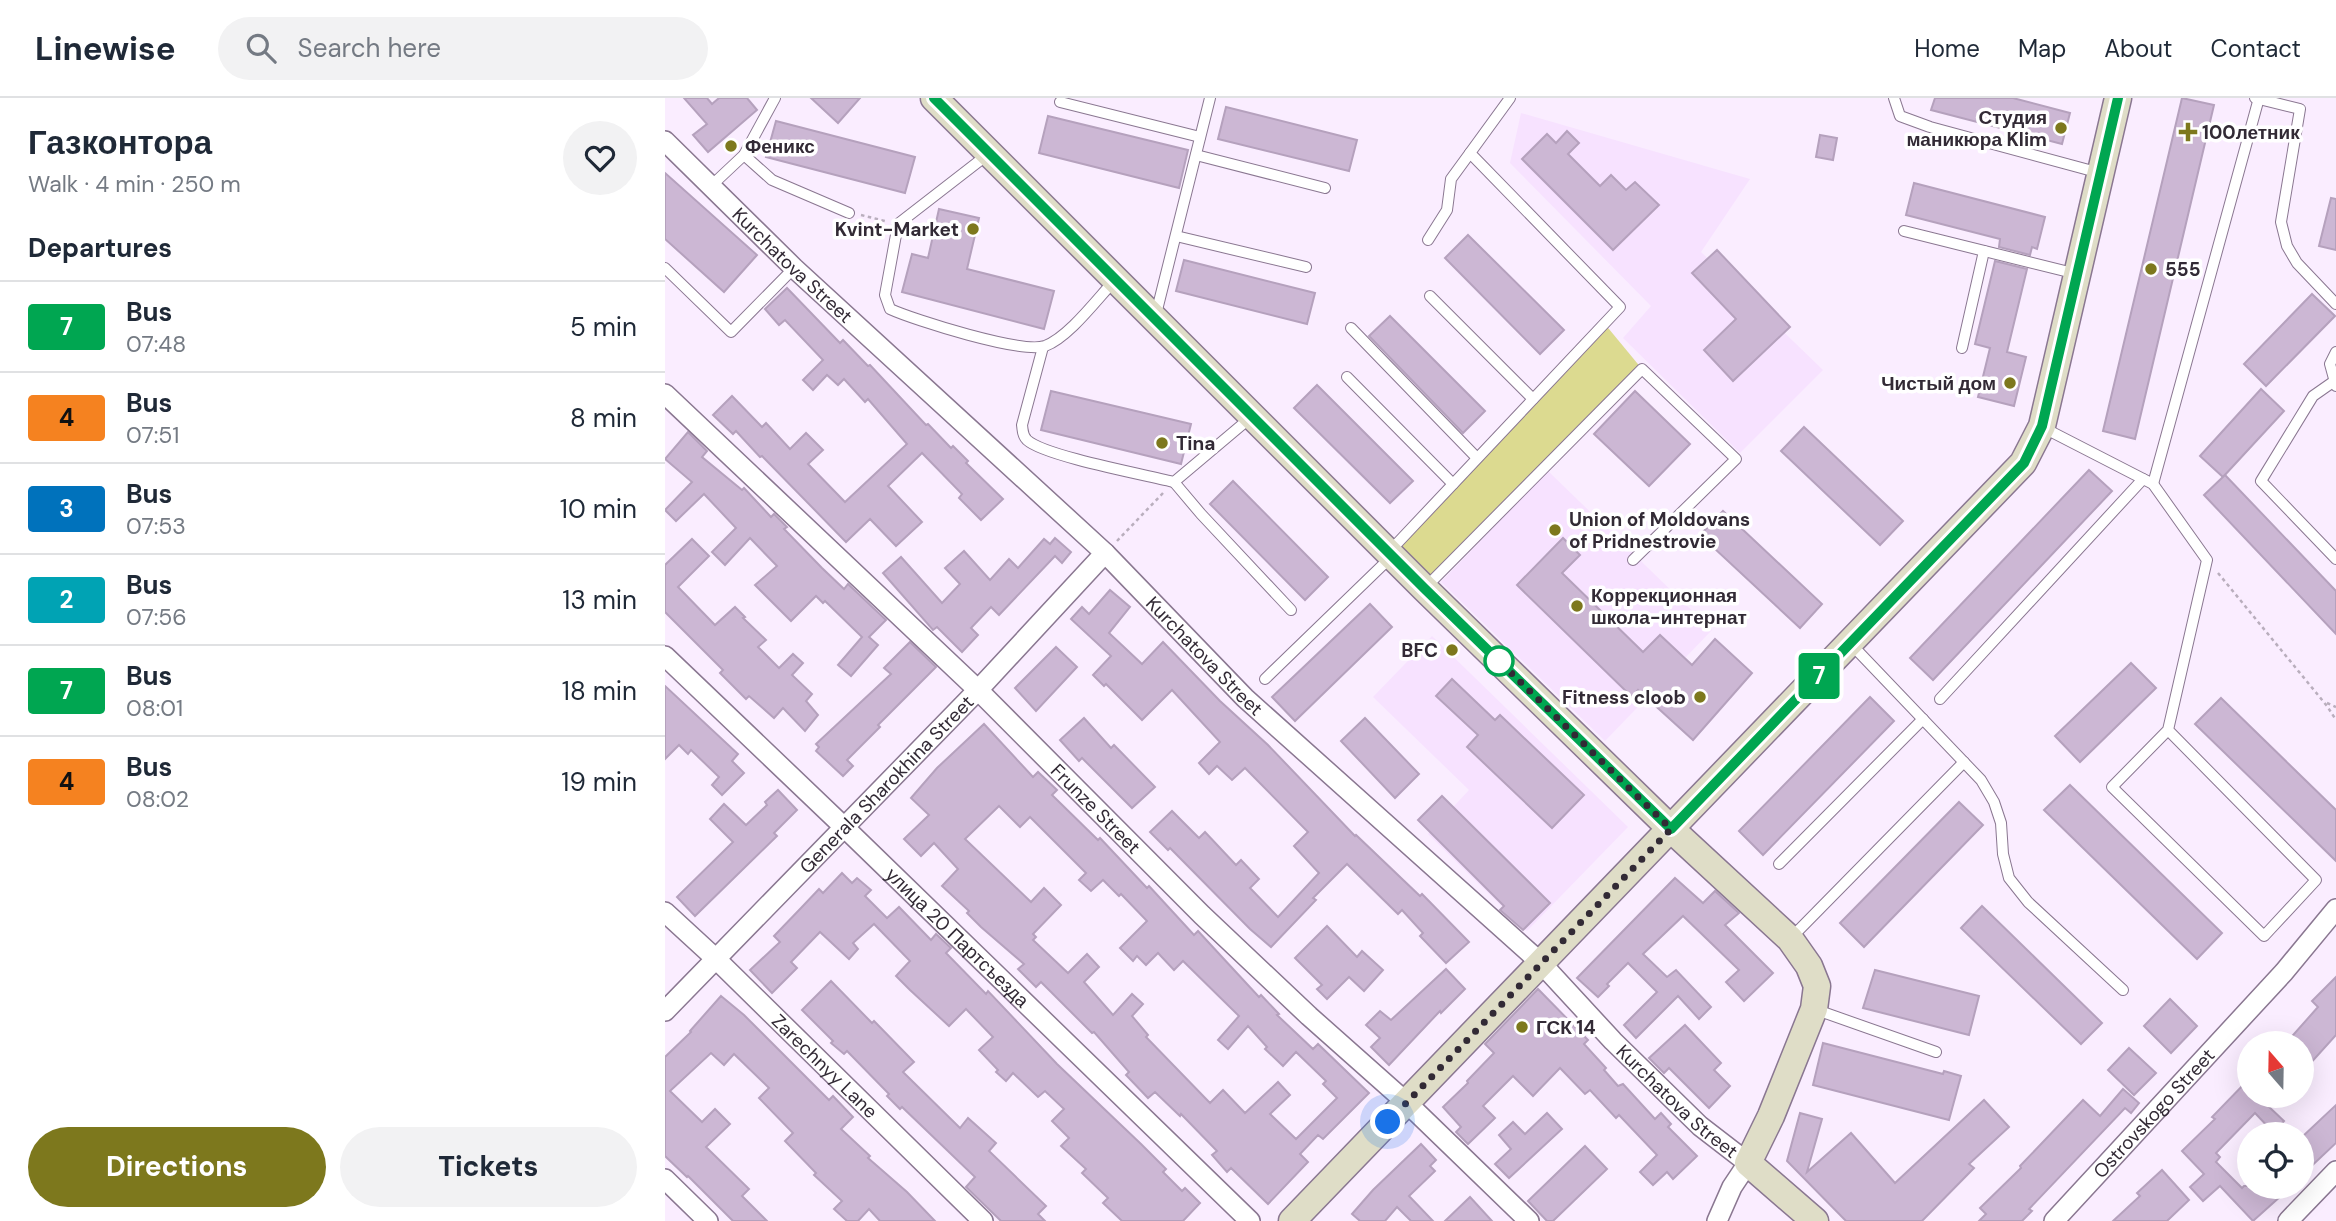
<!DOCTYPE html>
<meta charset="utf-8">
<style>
:root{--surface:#fff;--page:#f2f2f3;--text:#1f2937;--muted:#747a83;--line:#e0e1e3;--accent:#7d781d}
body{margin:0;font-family:"DM Sans",sans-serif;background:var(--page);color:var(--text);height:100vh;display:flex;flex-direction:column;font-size:26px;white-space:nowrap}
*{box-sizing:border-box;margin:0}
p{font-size:23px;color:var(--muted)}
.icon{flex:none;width:38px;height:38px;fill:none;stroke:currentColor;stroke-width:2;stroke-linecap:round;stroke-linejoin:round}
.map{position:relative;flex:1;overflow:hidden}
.details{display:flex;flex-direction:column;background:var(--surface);width:665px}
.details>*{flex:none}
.badge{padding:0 14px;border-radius:5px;font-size:24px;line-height:46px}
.needle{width:46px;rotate:340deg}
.controls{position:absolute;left:1572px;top:933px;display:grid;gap:14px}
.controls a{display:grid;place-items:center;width:77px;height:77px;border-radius:50%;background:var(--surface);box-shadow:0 7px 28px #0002;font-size:35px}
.you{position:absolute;width:35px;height:35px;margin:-18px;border:5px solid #fff;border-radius:50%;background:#1a73e8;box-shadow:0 0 0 10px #1a73e833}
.map>.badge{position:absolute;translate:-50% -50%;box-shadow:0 0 0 4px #fff}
h2{padding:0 28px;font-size:26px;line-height:63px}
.round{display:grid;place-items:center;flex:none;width:74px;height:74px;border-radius:37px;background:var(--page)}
.summary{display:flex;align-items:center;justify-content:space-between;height:119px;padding:0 28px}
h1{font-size:33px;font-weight:700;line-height:52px}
.primary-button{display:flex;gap:14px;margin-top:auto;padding:14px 28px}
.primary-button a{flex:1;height:80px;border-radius:42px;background:var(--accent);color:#fff;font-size:28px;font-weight:700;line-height:80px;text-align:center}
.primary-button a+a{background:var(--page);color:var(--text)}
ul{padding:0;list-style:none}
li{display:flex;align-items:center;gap:21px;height:91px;padding:0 28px;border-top:2px solid var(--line)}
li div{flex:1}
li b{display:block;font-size:26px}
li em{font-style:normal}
li .badge{min-width:77px;font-weight:700;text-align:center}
header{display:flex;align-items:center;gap:42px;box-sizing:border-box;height:98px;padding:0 35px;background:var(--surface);border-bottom:2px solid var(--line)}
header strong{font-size:33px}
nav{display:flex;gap:38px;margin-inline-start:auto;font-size:24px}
.search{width:490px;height:63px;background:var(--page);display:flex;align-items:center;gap:18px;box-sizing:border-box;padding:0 24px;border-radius:38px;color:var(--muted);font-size:26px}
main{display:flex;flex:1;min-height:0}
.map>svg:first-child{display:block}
</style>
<header>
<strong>Linewise</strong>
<div class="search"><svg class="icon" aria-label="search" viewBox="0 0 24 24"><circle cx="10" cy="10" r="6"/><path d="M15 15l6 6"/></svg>Search here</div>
<nav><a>Home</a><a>Map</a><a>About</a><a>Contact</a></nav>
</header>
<main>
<section class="details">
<div class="summary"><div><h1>Газконтора</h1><p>Walk · 4 min · 250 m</p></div><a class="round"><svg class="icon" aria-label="heart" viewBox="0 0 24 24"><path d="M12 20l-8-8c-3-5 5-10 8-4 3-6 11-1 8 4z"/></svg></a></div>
<h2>Departures</h2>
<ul>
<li><span class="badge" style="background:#00a651;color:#fff">7</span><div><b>Bus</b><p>07:48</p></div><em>5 min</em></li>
<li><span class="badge" style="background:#f58220;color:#111">4</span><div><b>Bus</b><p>07:51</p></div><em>8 min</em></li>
<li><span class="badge" style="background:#0072bc;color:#fff">3</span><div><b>Bus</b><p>07:53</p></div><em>10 min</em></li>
<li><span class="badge" style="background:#00a3b4;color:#fff">2</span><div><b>Bus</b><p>07:56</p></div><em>13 min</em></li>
<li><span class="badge" style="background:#00a651;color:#fff">7</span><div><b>Bus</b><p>08:01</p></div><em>18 min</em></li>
<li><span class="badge" style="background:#f58220;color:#111">4</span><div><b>Bus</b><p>08:02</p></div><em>19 min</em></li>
</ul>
<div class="primary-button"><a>Directions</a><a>Tickets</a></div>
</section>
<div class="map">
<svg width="1671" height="1123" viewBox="0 0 1671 1123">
<rect width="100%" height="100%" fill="#faedff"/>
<g fill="#f7e2ff">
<path d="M856,15l229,66 -49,73 122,118 -83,83 -117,-115 28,-32 -141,-143z"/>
<path d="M883,373l164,159 -107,111 -164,-159z"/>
<path d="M767,538l196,191 -101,104 -99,-97 41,-44 -96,-93z"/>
</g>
<path fill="#dcda90" d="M939,225l38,46 -217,220 -37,-37z"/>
<g fill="#ccb7d4" stroke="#b5a1bd" stroke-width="2" fill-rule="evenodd">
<path d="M19,0h23l5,6 7,-6h28l10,12 -49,42 -15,-17 14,-11z"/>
<path d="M146,0h49l-22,25z"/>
<path d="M1270,0h78l57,15 -8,31 -131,-34z"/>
<path d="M1517,0l32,7 -79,334 -32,-8z"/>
<path d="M561,9l131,33 -8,31 -131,-32z"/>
<path d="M383,18l140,34 -9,38 -140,-35z"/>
<path d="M111,23l139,36 -10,36 -139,-36z"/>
<path d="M902,33l12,12 -11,11 32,32 11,-11 15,15 9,-8 24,23 -46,45 -91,-91 25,-25 9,9z"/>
<path d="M1155,37l17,3 -4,22 -17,-3z"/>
<path d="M0,75l92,82 -33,37 -59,-53z"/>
<path d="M1249,85l131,34 -8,32 -5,-2 -2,8 -31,-8 1,-8 -94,-24z"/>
<path d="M1666,100l5,1v51l-17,-4z"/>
<path d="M274,111l40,9 -12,51 87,22 -10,38 -142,-37 10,-38 16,4z"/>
<path d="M803,137l96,95 -24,24 -95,-96z"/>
<path d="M1052,152l73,77 -57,54 -29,-31 32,-31 -44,-46z"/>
<path d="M519,162l131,33 -8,31 -131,-33z"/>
<path d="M1330,163l32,8 -20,83 19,5 -12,49 -36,-9 12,-49 -15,-4z"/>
<path d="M122,190l53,55 3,-3 25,26 2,-1 56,60 2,-1 23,24 2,-2 15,15 -2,2 37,36 -22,21 -22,-22 3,-4 -40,-41 -34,33 34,36 -26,24 -26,-27 -24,23 -84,-86 -2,1 -24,-26 -3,3 -20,-19 19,-19 30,31 4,-4 24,26 16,-16 17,17 -15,14 37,38 62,-58 -39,-45 -3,3 -21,-23 -6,6 -11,-10 -14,15 -10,-10 20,-20 -38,-40 -6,5 -14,-16z"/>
<path d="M1647,196l23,22 -69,70 -22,-22z"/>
<path d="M725,218l95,95 -22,22 -94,-97z"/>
<path d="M652,287l96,96 -23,22 -96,-95z"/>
<path d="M1596,291l23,22 -61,66 -23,-21z"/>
<path d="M386,293l140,33 -10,40 -140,-34z"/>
<path d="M970,293l55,53 -41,42 -55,-52z"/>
<path d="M1139,329l99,94 -23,24 -99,-94z"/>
<path d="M23,334l19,19 -5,6 40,33 2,-2 27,29 3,-3 13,13 -3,2 38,39 22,21 4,-5 38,36 -17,17 9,8 -27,31 -13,-11 24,-28 -37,-36 -2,2 -7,-7 -25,25 -36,-36 22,-19 -27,-28 -25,27 -13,-13 24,-24 -32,-34 -28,27 -11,-11 27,-28 -27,-23z"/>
<path d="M1424,372l23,21 -179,189 -23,-22z"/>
<path d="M1560,377l111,116v43l-132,-139z"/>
<path d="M568,383l95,96 -23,23 -95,-96z"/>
<path d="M1058,413l99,93 -22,24 -100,-93z"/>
<path d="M390,440l16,14 -9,11 -7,-7 -56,59 -8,-8 -20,21 7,7 -16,17 -25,-25 -4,3 -50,-57 18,-16 41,46 18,-19 -15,-16 19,-17 26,29 19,-21 9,9 26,-29 6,5z"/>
<path d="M898,440l17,17 -18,18 81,79 17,-17 32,30 23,-26 37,34 -59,67 -55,-50 -6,7 -115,-112z"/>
<path d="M27,441l17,17 -31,31 37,38 20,-18 10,10 -2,1 23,22 -8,7 21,21 14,-14 10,9 -11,12 20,19 -6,7 12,14 -13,16 -22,-23 -9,10 -25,-22 -3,3 -26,-26 3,-3 -58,-58v-47z"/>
<path d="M445,492l20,17 -21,26 33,31 21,-22 57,59 48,44 87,91 1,-1 64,61 2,-2 47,48 -23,21 -26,-27 3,-3 -21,-23 -4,4 -51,-50 -34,34 3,2 -45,47 -21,-18 -80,-81 -2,2 -18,-18 22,-21 27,27 6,-6 31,33 5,-5 18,19 -9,9 28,29 41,-44 -25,-27 14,-14 -63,-64 -13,12 -15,-14 -8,8 -10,-11 21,-21 -48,-52 -30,30 -36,-36 -2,2 -11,-11 18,-19 -40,-37 11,-12 7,7z"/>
<path d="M705,506l22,23 -97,94 -23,-24z"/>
<path d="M245,544l26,25 -58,58 2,2 -33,33 6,6 -10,10 -27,-25 3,-4 -3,-3 75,-70 -7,-6z"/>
<path d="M391,549l21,20 -41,44 -21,-23z"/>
<path d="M1466,565l25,25 -76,74 -25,-26z"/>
<path d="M787,581l43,41 5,-5 84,80 -32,33 -85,-81 11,-12 -42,-39z"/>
<path d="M0,588l73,68 -6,7 12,12 -22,22 -10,-10 7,-8 -28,-27 -3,4 -9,-9 -14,14z"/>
<path d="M1205,599l24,24 -131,134 -24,-24z"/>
<path d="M1556,600l115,112v51l-141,-137z"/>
<path d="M419,620l27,30 3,-3 41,42 -23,21 -50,-50 -3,3 -19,-21z"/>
<path d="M700,620l54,56 -24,24 -54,-57z"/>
<path d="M319,626l49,53 5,-5 19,18 -5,5 46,45 2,-2 47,50 2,-2 45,49 4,-4 61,66 2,-2 18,19 -2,1 36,34 5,-5 51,49 -46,46 -5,-4 -18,19 8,8 -40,42 -37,-36 -4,4 -15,-17 5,-4 -36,-37 -1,2 -25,-24 -7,6 -22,-23 3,-3 -35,-40 -2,1 -51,-51 -5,5 -18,-18 6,-5 -43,-37 -14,-14 2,-2 -27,-25 16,-17 -24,-26 -13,13 -17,-17 25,-24 -18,-17 26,-30zM334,708l21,21 10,-10 56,56 -7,7 12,11 12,-11 16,16 2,-2 26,27 -27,27 13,13 4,-5 9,9 12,-12 16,17 9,-9 56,55 -21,24 10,9 20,-23 19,21 -2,2 18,17 13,-14 30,29 -3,3 14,14 -41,41 -26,-25 20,-19 -12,-13 -33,31 -22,-23 -13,13 -64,-66 2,-2 -16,-19 11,-12 -11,-10 -19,21 -29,-33 15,-15 -12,-13 -19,19 -35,-33 3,-3 -3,-3 28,-29 -17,-17 -13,14 -66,-63z"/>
<path d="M1405,687l152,148 -25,26 -153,-149z"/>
<path d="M113,692l19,20 -23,23 3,3 -82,80 -18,-19 56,-55 -23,-23 14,-15 22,21 21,-20 -2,-3z"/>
<path d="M777,698l108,107 -27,27 -23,-20 4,-4 -86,-86z"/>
<path d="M1294,704l24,23 -119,122 -24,-24z"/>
<path d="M177,775l10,10 5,-5 14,12 -6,6 22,22 12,-11 32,33 5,-6 15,14 -5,5 40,41 2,-3 69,73 84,80 25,25 -3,3 19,19 3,-3 15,15 -17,18h-61l-19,-18 5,-5 -26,-25 4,-4 -25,-23 8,-8 -17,-17 12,-12 -19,-18 -7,6 -25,-24 -7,8 -10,-9 2,-2 -19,-20 14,-13 -27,-28 -17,17 -39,-36 -14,-14 14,-15 -36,-37 -21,19 5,6 -9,10 -29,-27 -29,30 6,6 -25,25 -22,-23 30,-28 -6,-6 27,-28 18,-19 4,4z"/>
<path d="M1010,780l28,25 12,-12 24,22 -14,12 48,48 -29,28 -18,-19 13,-12 -56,-54 -40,38 24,23 9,-7 35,37 -12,12 -21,-23 -42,42 -12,-13 33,-33 -29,-29 -21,21 2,2 -11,11 -21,-19z"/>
<path d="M1317,808l120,117 -21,21 -120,-116z"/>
<path d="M662,828l30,31 5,-6 21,19 -19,21 -15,-14 -22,22 -10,-10 5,-4 -27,-27z"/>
<path d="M781,871l19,20 -24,24 -1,-2 -51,54 -18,-18 9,-9 -14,-13 14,-14 11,9z"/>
<path d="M1210,872l104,26 -10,39 -106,-27z"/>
<path d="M1671,879v58l-27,30 -8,-6v-16h-15l32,-36 -6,-6z"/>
<path d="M166,883l41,42 2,-2 40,41 -11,10 57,56 8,-10 28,25 -7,8 57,55 -8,8 7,7h-44l-35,-34 9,-10 -73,-70 -2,2 -13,-13 2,-2 -42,-43 -3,3 -13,-11 2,-2 -31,-31z"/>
<path d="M873,891l50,51 -4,4 22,24 -2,2 14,16 5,-2 32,35 6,-6 10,11 -3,3 29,29 -24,23 -6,-7 -14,13 -13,-13 17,-17 -38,-40 -3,3 -26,-28 -5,4 -25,-26 -27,28 -20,-20 -30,30 12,12 -27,26 -12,-12 5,-5 -18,-20 25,-24 -1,-2 27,-28 -9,-9z"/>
<path d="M56,898l23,19 85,85 4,-4 20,21 -12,12 29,27 -2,2 39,34 28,29h-55l-11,-12 -11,12h-11l-13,-12 8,-8 -28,-26 2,-2 -31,-32 8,-8 -34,-35 10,-10 -35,-34 -10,11 -13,-12 -41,38 32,31 13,-13 15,15 -24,23 43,42 -7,7 25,25h-34l-45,-45 -1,1 -22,-21v-99l26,-25 -1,-1z"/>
<path d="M1505,901l27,27 -26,27 -27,-27z"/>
<path d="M1020,927l36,38 -7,7 16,16 -21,22 -40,-40 -5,5 -15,-15z"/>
<path d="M1158,945l120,31 1,-3 17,5 -12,44 -136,-35z"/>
<path d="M1464,950l27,25 -22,22 -26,-25z"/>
<path d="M1584,981v17h29l-11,9 17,16 -11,11 -18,-19 -39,40 4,4 -4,5 26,26 2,-2h48l-39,35 -33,-35 -17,15 -13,-14 14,-13 -22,-23 33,-32 -3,-2z"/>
<path d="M1458,991l16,14 -8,10 -6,-5 -96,101 3,2 -10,10h-43l7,-7 -6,-6 41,-40 -1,-2 63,-66 17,16z"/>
<path d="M1319,1002l25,27 -40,37 5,4 -52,53h-76l-59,-60 13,-48 22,6 -15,53 44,-39 44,50z"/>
<path d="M1671,1007v38l-35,33v-38z"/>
<path d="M882,1015l15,16 -53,49 -14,-14 16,-15 -12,-14 14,-13 12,12z"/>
<path d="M756,1046l15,16 -6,6 5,5 -26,25 24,25h-22l-14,-14 -12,14h-25l-8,-7 21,-24z"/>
<path d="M920,1048l22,23 -54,52h-6l-19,-20z"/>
<path d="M1497,1072l27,30 -22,21h-54l27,-25 -3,-3z"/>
<path d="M805,1099l22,24h-47z"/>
</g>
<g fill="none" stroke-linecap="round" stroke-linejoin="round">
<defs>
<g id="lane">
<path d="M1229,0l6,18 30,11 170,46"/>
<path d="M1590,0l45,11 -19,113 6,24 10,17 39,41"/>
<path d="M395,4l140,35"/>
<path d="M79,57l28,25 77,33"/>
<path d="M322,57l-89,69 -13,71 5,14c24,11 132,45 155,37 24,-9 52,-47 70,-66"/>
<path d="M531,57l129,33"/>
<path d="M46,88l33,-31 31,-57"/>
<path d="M1239,133l173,43"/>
<path d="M511,138l130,31"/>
<path d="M763,142l19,-30 4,-31 19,-26"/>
<path d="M0,170l66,64 63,-64"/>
<path d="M765,198l103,103"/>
<path d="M491,216l54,-216"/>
<path d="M686,230l126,130"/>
<path d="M378,249l-21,78c1,6 0,10 5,15 17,16 119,35 147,42l76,-64"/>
<path d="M1297,250l22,-97"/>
<path d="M1671,254l-6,12 6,22"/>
<path d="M682,279l106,107"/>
<path d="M1668,284l-20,14 -52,85 75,78"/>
<path d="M1377,329l111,57 54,76 -39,170 -56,57 152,149 52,-56 -148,-150"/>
<path d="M509,384l27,32 90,96"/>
<path d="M1488,386l106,-386"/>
<path d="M724,454l231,-245 -150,-154 40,-55"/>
<path d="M760,490l217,-219 94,90 -103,101"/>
<path d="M1186,546l130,136 13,22 7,21 2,31 6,24 19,24 95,88"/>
<path d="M600,581l127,-123"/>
<path d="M1275,601l203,-220"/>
<path d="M1114,766l144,-145"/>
<path d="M1125,841l174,-177"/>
<path d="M1149,911l122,43"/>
</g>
<g id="street">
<path id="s1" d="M0,43l129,127 311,285 140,145 296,265 72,78 87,85 48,37 -16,24 -15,34"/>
<path id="s2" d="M0,296l313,296 224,225 107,101 98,87 122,118"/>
<path id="s3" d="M0,558l179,171 406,394"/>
<path id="s4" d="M0,814l50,46 268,263"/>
<path id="s5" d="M0,913l313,-321 127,-137"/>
<path d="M0,1081l43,42"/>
<path id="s6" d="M1389,1123l230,-249 52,-63"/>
<path d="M1623,1123l48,-50"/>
</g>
<g id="secondary">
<path d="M269,0l491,491 246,240 119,110 19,27 8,20 -3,23 -43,107 -23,47 67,58"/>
<path d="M627,1123l731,-758 19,-37 76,-328"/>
</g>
</defs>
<use href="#lane" stroke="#8a7791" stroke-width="12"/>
<use href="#street" stroke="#8a7791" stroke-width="22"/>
<use href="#secondary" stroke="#8a7791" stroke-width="29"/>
<g stroke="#b9aebd" stroke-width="2.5" stroke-dasharray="3.5 3.5" stroke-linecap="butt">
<path d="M196,117l24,6"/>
<path d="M452,443l46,-48"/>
<path d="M1553,475l109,133 9,14"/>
<path d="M1662,605l9,4"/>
</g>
<use href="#lane" stroke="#fff" stroke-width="10"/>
<use href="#street" stroke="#fff" stroke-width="19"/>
<use href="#secondary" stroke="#dfddc7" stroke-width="26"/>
</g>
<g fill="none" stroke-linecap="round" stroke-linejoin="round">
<defs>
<path id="line" d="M269,0l491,491 246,240 353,-366 18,-37 76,-328"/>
</defs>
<use href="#line" stroke="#fff" stroke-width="16"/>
<use href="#line" stroke="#00a651" stroke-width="10"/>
<path stroke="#322a35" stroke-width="7" stroke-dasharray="0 12.6" d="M723,1024l283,-293 -172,-168"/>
</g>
<g fill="#7d781d" stroke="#fff" stroke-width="2.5">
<circle cx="1396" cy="30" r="7"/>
<path d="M1519.5 23.5h7v7h7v7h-7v7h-7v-7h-7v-7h7z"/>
<circle cx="66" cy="48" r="7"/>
<circle cx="308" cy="131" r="7"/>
<circle cx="1486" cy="171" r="7"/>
<circle cx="1345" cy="285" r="7"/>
<circle cx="497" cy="345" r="7"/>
<circle cx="890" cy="432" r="7"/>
<circle cx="912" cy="508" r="7"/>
<circle cx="787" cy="552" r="7"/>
<circle cx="1035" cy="599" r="7"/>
<circle cx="857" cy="929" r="7"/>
</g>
<circle fill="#fff" stroke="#00a651" stroke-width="3.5" cx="834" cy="563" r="14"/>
<g text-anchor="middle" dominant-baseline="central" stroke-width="7" stroke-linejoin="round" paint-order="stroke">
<g font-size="19" font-weight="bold" fill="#322a35" stroke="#fff" text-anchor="start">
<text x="1382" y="19" text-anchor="end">Студия<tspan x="1382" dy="22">маникюра Klim</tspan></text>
<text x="1537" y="34">100летник</text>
<text x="80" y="48">Феникс</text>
<text x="294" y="131" text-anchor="end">Kvint-Market</text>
<text x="1500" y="171">555</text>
<text x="1331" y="285" text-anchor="end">Чистый дом</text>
<text x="511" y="345">Tina</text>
<text x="904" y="421">Union of Moldovans<tspan x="904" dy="22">of Pridnestrovie</tspan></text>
<text x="926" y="497">Коррекционная<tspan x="926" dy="22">школа-интернат</tspan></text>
<text x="773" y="552" text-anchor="end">BFC</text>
<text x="1021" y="599" text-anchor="end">Fitness cloob</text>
<text x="871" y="929">ГСК 14</text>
</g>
<g font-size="19" fill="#322a35" stroke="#fff">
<text stroke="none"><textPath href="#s1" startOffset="178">Kurchatova Street</textPath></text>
<text stroke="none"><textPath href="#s1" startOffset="746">Kurchatova Street</textPath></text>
<text stroke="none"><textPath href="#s5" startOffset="317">Generala Sharokhina Street</textPath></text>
<text stroke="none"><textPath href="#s2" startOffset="598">Frunze Street</textPath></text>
<text stroke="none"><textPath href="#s3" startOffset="406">улица 20 Партсъезда</textPath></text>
<text stroke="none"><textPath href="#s4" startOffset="222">Zarechnyy Lane</textPath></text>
<text stroke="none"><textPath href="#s1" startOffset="1396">Kurchatova Street</textPath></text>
<text stroke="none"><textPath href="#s6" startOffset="147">Ostrovskogo Street</textPath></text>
</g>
</g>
</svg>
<div class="controls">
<a><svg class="needle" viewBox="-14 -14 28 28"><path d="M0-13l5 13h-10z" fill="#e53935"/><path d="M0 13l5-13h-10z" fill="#747a83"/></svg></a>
<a><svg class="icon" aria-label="locate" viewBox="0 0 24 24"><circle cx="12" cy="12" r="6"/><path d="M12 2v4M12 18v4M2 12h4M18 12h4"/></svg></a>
</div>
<div class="you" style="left:723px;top:1024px"></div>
<b class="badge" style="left:1154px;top:578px;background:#00a651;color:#fff">7</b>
</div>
</main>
